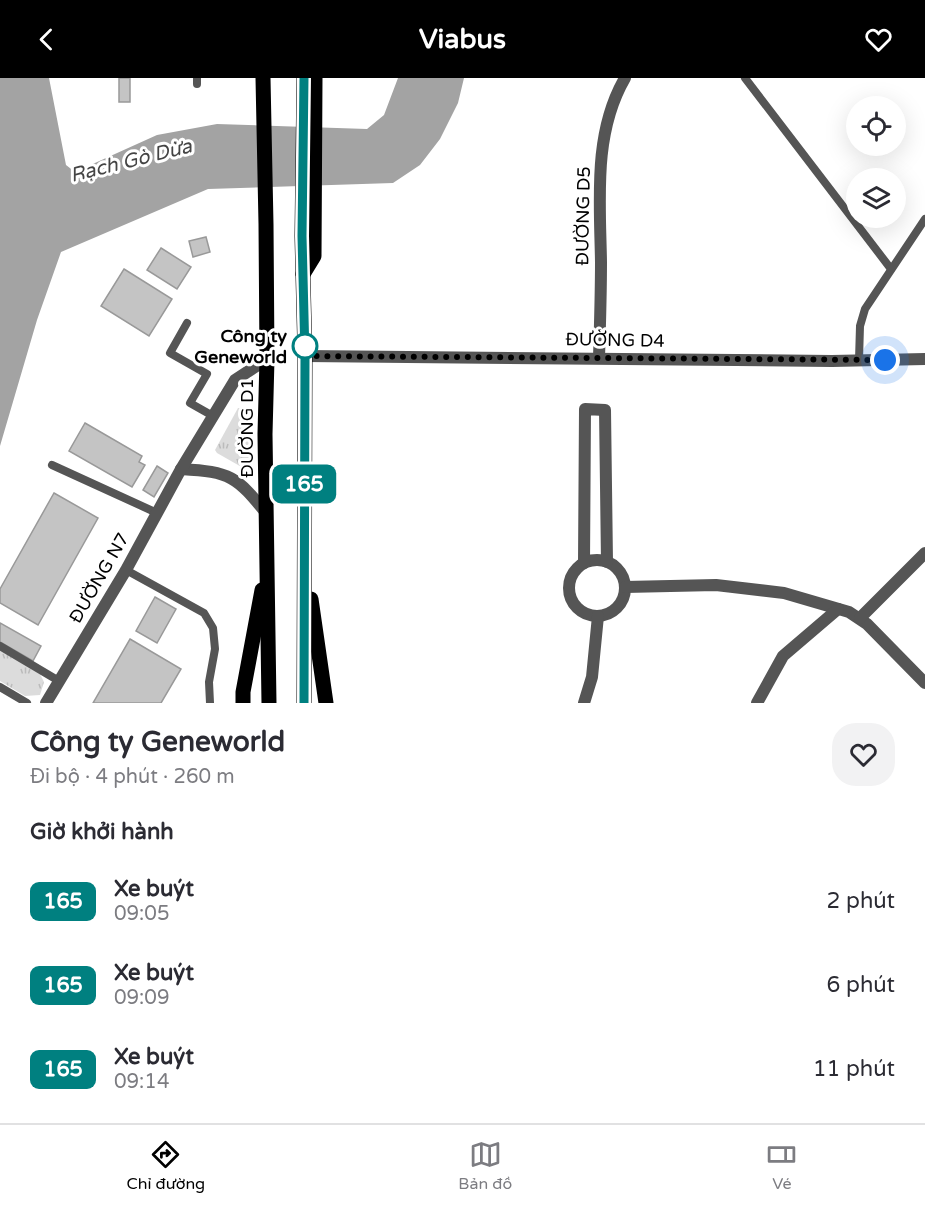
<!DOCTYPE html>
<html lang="vi">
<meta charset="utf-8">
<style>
:root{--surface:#fff;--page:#f2f2f3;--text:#2b2b33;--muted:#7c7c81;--line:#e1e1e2;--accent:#000}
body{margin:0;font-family:"Varela Round",sans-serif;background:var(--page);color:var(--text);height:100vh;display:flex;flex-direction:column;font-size:22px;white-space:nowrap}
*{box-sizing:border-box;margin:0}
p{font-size:20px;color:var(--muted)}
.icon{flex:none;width:33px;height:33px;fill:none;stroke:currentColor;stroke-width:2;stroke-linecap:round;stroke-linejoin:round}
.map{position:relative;height:625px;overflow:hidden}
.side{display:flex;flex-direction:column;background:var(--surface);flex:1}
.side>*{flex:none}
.badge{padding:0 12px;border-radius:9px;font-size:21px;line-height:39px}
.fabs{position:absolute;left:846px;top:18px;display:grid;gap:12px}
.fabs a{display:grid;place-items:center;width:60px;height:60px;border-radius:50%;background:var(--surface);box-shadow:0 6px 24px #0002;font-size:30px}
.you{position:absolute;width:30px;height:30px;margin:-15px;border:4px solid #fff;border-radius:50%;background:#1a73e8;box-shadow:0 0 0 9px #1a73e833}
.map>.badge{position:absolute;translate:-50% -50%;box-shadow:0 0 0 3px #fff}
h2{padding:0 30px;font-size:22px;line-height:54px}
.round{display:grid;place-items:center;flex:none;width:63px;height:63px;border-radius:24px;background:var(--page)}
.overview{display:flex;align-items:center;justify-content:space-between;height:102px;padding:0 30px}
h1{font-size:28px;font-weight:700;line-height:45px}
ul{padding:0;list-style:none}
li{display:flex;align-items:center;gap:18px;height:84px;padding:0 30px}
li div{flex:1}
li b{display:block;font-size:22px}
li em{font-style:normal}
li .badge{min-width:66px;font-weight:700;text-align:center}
header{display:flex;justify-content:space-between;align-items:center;height:78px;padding:0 30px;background:var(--accent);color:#fff;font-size:27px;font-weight:700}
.dock{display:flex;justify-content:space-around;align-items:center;height:84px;border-top:2px solid var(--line);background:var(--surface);font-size:16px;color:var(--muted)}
.dock a{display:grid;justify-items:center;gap:3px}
.dock .on{color:var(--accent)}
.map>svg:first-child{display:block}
</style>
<header><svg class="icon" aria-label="back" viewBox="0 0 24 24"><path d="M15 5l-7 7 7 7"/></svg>Viabus<svg class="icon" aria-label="heart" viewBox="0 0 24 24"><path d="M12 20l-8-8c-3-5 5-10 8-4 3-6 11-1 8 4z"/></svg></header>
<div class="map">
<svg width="925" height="625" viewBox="0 0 925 625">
<defs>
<pattern id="grass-tufts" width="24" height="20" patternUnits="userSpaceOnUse" patternTransform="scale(1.5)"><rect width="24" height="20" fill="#dcdcdc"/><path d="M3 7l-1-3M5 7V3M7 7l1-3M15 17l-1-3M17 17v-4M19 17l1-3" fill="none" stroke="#bbb"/></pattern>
</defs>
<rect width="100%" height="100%" fill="#fff"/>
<g fill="url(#grass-tufts)">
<path d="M238,330h6l6,7 2,51 -4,4 -3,-1 -28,-16 -2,-3z"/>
<path d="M0,572l40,24 4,8 -4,13 -15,1 -25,-15z"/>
</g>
<path fill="#a3a3a3" d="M0,0h49l17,87 9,7 82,-37 60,-11 150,5 17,-14 14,-37h66l-6,25 -18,36 -20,26 -27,18 -185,6 -147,63 -24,68 -37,126z"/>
<g fill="#c4c4c4" stroke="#999" stroke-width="1.5">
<rect x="119" y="0" width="11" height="24"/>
<path d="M206,159l4,15 -17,5 -4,-16z"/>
<path d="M161,170l30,19 -14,22 -30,-19z"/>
<path d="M124,191l48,30 -23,37 -48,-30z"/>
<path d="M85,345l57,33 -3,6 6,3 -13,22 -63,-36z"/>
<path d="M157,388l11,7 -14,24 -11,-7z"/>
<path d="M54,415l44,25 -60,107 -38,-22v-14z"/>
<path d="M155,519l21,12 -19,34 -21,-12z"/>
<path d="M0,545l41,23 -8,15 -33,-19z"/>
<path d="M130,561l51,30 -20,34h-68z"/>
</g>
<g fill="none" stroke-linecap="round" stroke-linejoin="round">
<g stroke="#555" stroke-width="8">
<path d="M745,0l146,191"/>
<path d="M197,6v-6"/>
<path d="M187,245l-17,30 37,21 -17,29 23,13"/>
<path d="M859,282l1,-34 5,-17 60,-90"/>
<path d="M52,387l105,48"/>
<path d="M126,492l78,43 9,15 2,21 -6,33 1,21"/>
<path d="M0,568l59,35"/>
<path d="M0,609l27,16"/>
</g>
<g stroke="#555" stroke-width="12">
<path d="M305,278l527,5 93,-2"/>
<path d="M599,280c1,-32 2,-64 2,-96 -1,-62 -8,-129 24,-184"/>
<path d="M181,391c50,3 55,7 86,45"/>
<circle cx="597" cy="510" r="28"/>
<path d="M584,485l1,-154 20,1 2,152"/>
<path d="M625,509l91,-2 68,8 65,19 18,12 58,59"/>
<path d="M860,540l65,-65"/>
<path d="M46,625l80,-133 55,-101 54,-89 32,-21"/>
<path d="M584,625l8,-26 6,-61"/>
<path d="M757,625l26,-47 55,-47"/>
</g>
<g stroke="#000" stroke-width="15">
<path d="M263,0l3,146 1,135 -2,75 4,269"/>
<path d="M303,196l11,-18 1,-178"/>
<path d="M311,521l15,104"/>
<path d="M243,625v-11l19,-102"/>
<path d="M304,625l1,-347 -3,-120 2,-158"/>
</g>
</g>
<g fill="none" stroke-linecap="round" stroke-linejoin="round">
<defs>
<path id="line" d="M304,625l1,-347 -3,-120 2,-158"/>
</defs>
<use href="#line" stroke="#fff" stroke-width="14"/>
<use href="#line" stroke="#008080" stroke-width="9"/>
<path stroke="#000" stroke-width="6" stroke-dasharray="0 10.8" d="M305,268v10l580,4"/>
</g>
<circle fill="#fff" stroke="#008080" stroke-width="3" cx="305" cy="268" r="12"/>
<g text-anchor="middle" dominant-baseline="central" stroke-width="6" stroke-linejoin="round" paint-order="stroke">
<g font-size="18" fill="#000" stroke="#fff">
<text transform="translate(583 138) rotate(-89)">ĐƯỜNG D5</text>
<text transform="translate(615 262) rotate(1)">ĐƯỜNG D4</text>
<text transform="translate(247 350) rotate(-90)">ĐƯỜNG D1</text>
<text transform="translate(99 500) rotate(-60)">ĐƯỜNG N7</text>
</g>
<g font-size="18" font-weight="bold" fill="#000" stroke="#fff" text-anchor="end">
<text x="287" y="258">Công ty<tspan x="287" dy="21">Geneworld</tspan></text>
</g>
<g font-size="20" font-style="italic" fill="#444" stroke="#fff">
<text transform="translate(131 83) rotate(-14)">Rạch Gò Dừa</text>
</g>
</g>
</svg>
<div class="fabs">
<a><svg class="icon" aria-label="locate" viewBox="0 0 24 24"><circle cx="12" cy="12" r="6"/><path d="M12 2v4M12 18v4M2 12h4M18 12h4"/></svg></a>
<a><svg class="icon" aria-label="layers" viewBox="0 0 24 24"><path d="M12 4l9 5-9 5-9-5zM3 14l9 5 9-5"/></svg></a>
</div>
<div class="you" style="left:885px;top:282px"></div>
<b class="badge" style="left:304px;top:406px;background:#008080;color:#fff">165</b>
</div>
<section class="side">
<div class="overview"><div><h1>Công ty Geneworld</h1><p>Đi bộ · 4 phút · 260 m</p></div><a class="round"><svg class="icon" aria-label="heart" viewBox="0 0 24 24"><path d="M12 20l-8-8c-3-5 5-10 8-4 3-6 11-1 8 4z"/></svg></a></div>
<h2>Giờ khởi hành</h2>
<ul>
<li><span class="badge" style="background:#008080;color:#fff">165</span><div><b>Xe buýt</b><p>09:05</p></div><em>2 phút</em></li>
<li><span class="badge" style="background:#008080;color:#fff">165</span><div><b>Xe buýt</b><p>09:09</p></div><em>6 phút</em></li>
<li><span class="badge" style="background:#008080;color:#fff">165</span><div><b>Xe buýt</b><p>09:14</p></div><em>11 phút</em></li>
</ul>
</section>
<nav class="dock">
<a class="on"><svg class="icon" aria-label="directions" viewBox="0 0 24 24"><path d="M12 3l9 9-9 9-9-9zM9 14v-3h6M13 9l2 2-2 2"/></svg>Chỉ đường</a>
<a><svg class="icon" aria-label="map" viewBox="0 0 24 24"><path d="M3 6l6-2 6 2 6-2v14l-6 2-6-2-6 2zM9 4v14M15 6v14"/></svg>Bản đồ</a>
<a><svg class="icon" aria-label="tickets" viewBox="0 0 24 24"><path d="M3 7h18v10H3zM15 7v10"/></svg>Vé</a>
</nav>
